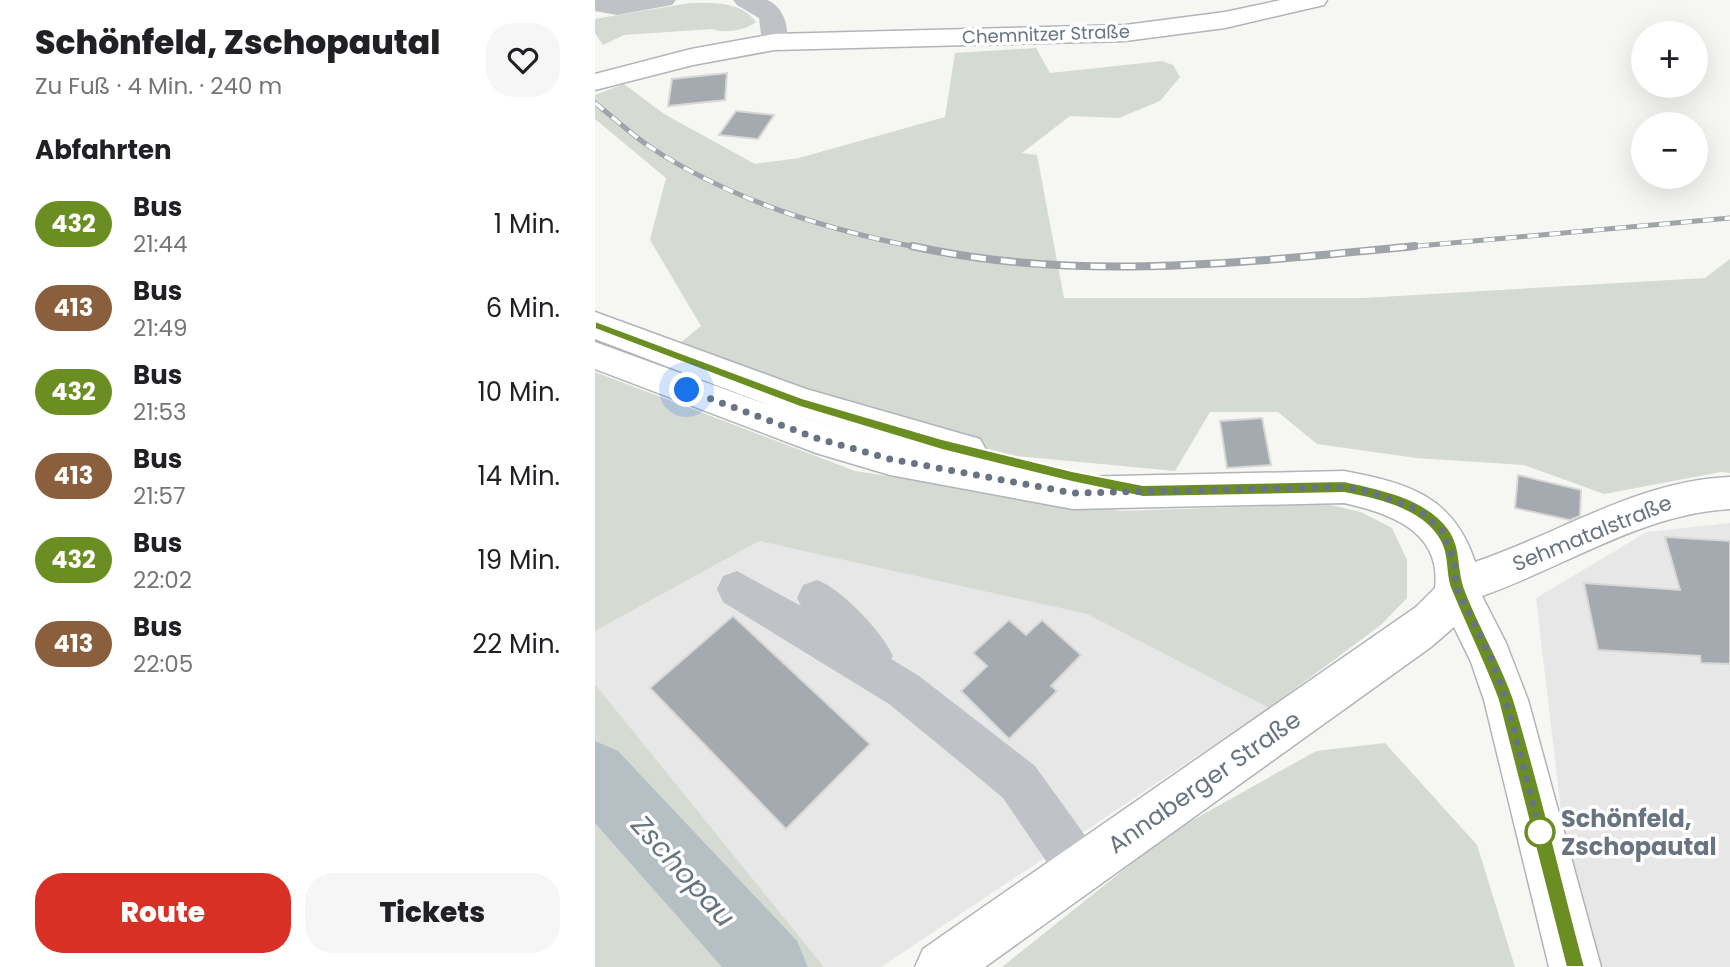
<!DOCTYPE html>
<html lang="de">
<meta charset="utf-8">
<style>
:root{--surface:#fff;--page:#f6f6f6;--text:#202124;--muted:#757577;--accent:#d93025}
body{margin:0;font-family:Poppins,sans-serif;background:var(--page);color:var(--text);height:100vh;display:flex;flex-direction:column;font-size:26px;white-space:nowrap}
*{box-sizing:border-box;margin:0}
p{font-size:23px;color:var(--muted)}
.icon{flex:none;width:38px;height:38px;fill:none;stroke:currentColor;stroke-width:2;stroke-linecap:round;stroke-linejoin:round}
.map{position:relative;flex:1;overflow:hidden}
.details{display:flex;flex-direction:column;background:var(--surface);width:595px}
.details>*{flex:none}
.badge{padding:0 14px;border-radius:23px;font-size:24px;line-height:46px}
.fabs{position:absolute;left:1036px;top:21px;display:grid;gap:14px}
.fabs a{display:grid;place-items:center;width:77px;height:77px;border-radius:50%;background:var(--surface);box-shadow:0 7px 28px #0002;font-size:35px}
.you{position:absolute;width:35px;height:35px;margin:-18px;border:5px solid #fff;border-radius:50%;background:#1a73e8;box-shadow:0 0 0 10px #1a73e833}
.map>.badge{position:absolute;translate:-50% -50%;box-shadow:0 0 0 4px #fff}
h2{padding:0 35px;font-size:26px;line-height:63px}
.round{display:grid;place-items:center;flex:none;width:74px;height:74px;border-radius:28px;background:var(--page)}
.head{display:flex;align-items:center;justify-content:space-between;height:119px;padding:0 35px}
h1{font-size:33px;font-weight:800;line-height:52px}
.button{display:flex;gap:14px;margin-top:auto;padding:14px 35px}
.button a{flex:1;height:80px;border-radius:28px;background:var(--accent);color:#fff;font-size:28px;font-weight:800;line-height:80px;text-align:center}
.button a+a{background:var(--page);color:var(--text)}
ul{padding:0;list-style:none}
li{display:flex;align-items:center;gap:21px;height:84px;padding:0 35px}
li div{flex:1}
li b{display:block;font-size:26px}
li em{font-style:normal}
li .badge{min-width:77px;font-weight:700;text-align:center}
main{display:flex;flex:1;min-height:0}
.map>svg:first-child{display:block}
</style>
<main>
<section class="details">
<div class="head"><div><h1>Schönfeld, Zschopautal</h1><p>Zu Fuß · 4 Min. · 240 m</p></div><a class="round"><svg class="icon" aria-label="heart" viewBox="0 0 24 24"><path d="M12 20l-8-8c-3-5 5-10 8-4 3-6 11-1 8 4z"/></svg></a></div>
<h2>Abfahrten</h2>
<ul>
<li><span class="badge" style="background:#6b8e23;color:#fff">432</span><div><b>Bus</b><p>21:44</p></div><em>1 Min.</em></li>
<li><span class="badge" style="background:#8b5e3c;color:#fff">413</span><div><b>Bus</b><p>21:49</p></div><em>6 Min.</em></li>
<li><span class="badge" style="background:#6b8e23;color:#fff">432</span><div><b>Bus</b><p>21:53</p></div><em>10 Min.</em></li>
<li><span class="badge" style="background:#8b5e3c;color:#fff">413</span><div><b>Bus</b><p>21:57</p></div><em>14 Min.</em></li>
<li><span class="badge" style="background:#6b8e23;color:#fff">432</span><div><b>Bus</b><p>22:02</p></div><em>19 Min.</em></li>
<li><span class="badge" style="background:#8b5e3c;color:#fff">413</span><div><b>Bus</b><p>22:05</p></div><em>22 Min.</em></li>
</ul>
<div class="button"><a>Route</a><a>Tickets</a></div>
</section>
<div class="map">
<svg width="1135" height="967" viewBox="0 0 1135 967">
<rect width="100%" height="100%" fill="#f6f6f3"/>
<g fill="#e6e7e6">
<path d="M1135,523v444h-134l-30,-114 -30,-255 111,-66z"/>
<path d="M164,541l328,73 182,94 -388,259h-57l-229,-283v-53z"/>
</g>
<g fill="#d5dad3">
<path d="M95,3c24,0 51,-2 66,19 -10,8 -32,12 -44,7l-88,6 -21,10 -8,-12v-14z"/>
<path d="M441,48l14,25 112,-12 11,4 7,12 -20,24 -41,17 -49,-2 -48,37 15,2 27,143h300l341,-20 25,-19v214l-9,-1 -117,22 -80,-29 -108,-7 -99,-14 -39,-32h-68l-35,59 -159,-15 -120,-30 -217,-82 22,-18 -51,-86 16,-62 -71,-59v-24l29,-11 40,30 91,50 44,-6 146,-41 10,-64z"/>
<path d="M0,372l260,99 266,40 205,-7 35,8 31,16 15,32v38l-26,27 -112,83 -182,-94 -328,-73 -164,90z"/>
<path d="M0,684l229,283h-229z"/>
<path d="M790,743l92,102 38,122h-513l168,-134 146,-82z"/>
</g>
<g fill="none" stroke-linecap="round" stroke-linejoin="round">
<path fill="#b6bfc4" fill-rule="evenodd" d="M0,741l23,10 179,190 11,26h-86l-127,-144z"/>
</g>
<g fill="#a4aab0" stroke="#d7d7d6" stroke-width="2">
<path d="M132,73l-2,27 -57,6 4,-27z"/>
<path d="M141,111l38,4 -16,24 -39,-4z"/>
<path d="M667,418l9,47 -44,3 -7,-47z"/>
<path d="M923,475l63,15 -1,26 -10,4 -55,-12z"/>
<path d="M1070,537l65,4v123l-29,-1 -1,-7 -102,-6 -14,-67 96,7z"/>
<path d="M138,616l137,128 -84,85 -136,-141z"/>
<path d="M414,620l17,15 16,-15 39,35 -30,31 6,5 -48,48 -48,-48 26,-25 -14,-13z"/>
</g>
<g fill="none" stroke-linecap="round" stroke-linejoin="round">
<defs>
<g id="major">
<path d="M686,0h46l-3,5 -99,23 -100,13 -351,9 -81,15 -98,25v-16l96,-25 83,-15 351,-9 100,-13z"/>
<path d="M0,312l211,77 174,50 6,11 -5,10 92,17 271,-6c63,12 109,24 131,91 86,-29 162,-81 255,-85v32c-89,5 -165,58 -248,87l24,47 22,57 73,267h-52l-65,-267 -13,-38 -17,-35 -23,20 -446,320h-70l8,-18 493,-342 19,-19c7,-57 -46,-75 -91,-85l-271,6 -183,-34 -74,-22 -221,-84v-27l176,64 -176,-67zM198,414l7,2 96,29z"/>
</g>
</defs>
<use href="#major" stroke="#b1b4b8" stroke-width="3"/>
<g fill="#bfc2c6" fill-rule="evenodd">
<path d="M0,0h81l-4,5 -55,10 -22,-4z"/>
<path d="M138,0c10,0 24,0 34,0 17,6 26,33 16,47l-9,2 -9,-2 -3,-5 -3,-24 -22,-13z"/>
<path d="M142,571l64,35 -4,-8 6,-13 14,-5c25,9 65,52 76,76l-2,3 28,17 116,90 62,86 7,17 -7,17 -17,7 -17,-7 -60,-88 -31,-26 -83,-68 -166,-102 -6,-13 6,-13z"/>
</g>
<use href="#major" fill="#fff" fill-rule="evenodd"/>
<defs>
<g id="rail-far1">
<path d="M0,103c18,14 36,31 55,44 81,53 176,83 271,101"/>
<path d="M801,248l334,-30"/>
</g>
<path id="rail" d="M317,246c165,37 337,16 503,0"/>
</defs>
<use href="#rail-far1" stroke="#9fa4aa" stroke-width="5"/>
<use href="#rail" stroke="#9fa4aa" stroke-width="8"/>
<use href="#rail-far1" stroke="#fff" stroke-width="3.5" stroke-dasharray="11" stroke-linecap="butt"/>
<use href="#rail" stroke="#fff" stroke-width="5" stroke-dasharray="15" stroke-linecap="butt"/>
</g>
<path fill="#6b8e23" stroke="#fff" stroke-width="2" d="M0,321l207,77 140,41 130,32 71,14 201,-4c34,7 82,17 104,47 15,20 9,40 17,61 14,38 36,72 49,111 27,88 47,178 71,267h-19l-68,-267c-14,-38 -32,-73 -47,-110 -6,-12 -3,-28 -8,-42 -13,-37 -65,-49 -99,-55l-201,4 -71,-15 -130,-32 -142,-43 -205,-78z"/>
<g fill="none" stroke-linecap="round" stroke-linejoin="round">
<path stroke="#687481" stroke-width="7" stroke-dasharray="0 12.6" d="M92,390l129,48 74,21 183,34 271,-6 23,4 52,19 24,21 11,30 2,26 35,71 15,42 35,135 -1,-3"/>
</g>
<circle fill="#fff" stroke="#6b8e23" stroke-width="3.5" cx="945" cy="832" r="14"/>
<g text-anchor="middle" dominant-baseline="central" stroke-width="7" stroke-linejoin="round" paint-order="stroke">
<g font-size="18" fill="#687481" stroke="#fff">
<text transform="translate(451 34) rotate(-2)">Chemnitzer Straße</text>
</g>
<g font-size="21" fill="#687481" stroke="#fff">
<text transform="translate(997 533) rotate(-22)">Sehmatalstraße</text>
</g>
<g font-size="24" fill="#687481" stroke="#fff">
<text transform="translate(609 782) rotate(-35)">Annaberger Straße</text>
</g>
<g font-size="24" font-weight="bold" fill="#687481" stroke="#fff" text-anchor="start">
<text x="966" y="818">Schönfeld,<tspan x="966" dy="28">Zschopautal</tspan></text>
</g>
<g font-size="28" font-style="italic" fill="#64757d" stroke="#fff">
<text transform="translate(88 871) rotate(48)">Zschopau</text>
</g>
</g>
</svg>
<div class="fabs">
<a>+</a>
<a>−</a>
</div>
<div class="you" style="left:92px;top:390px"></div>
</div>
</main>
